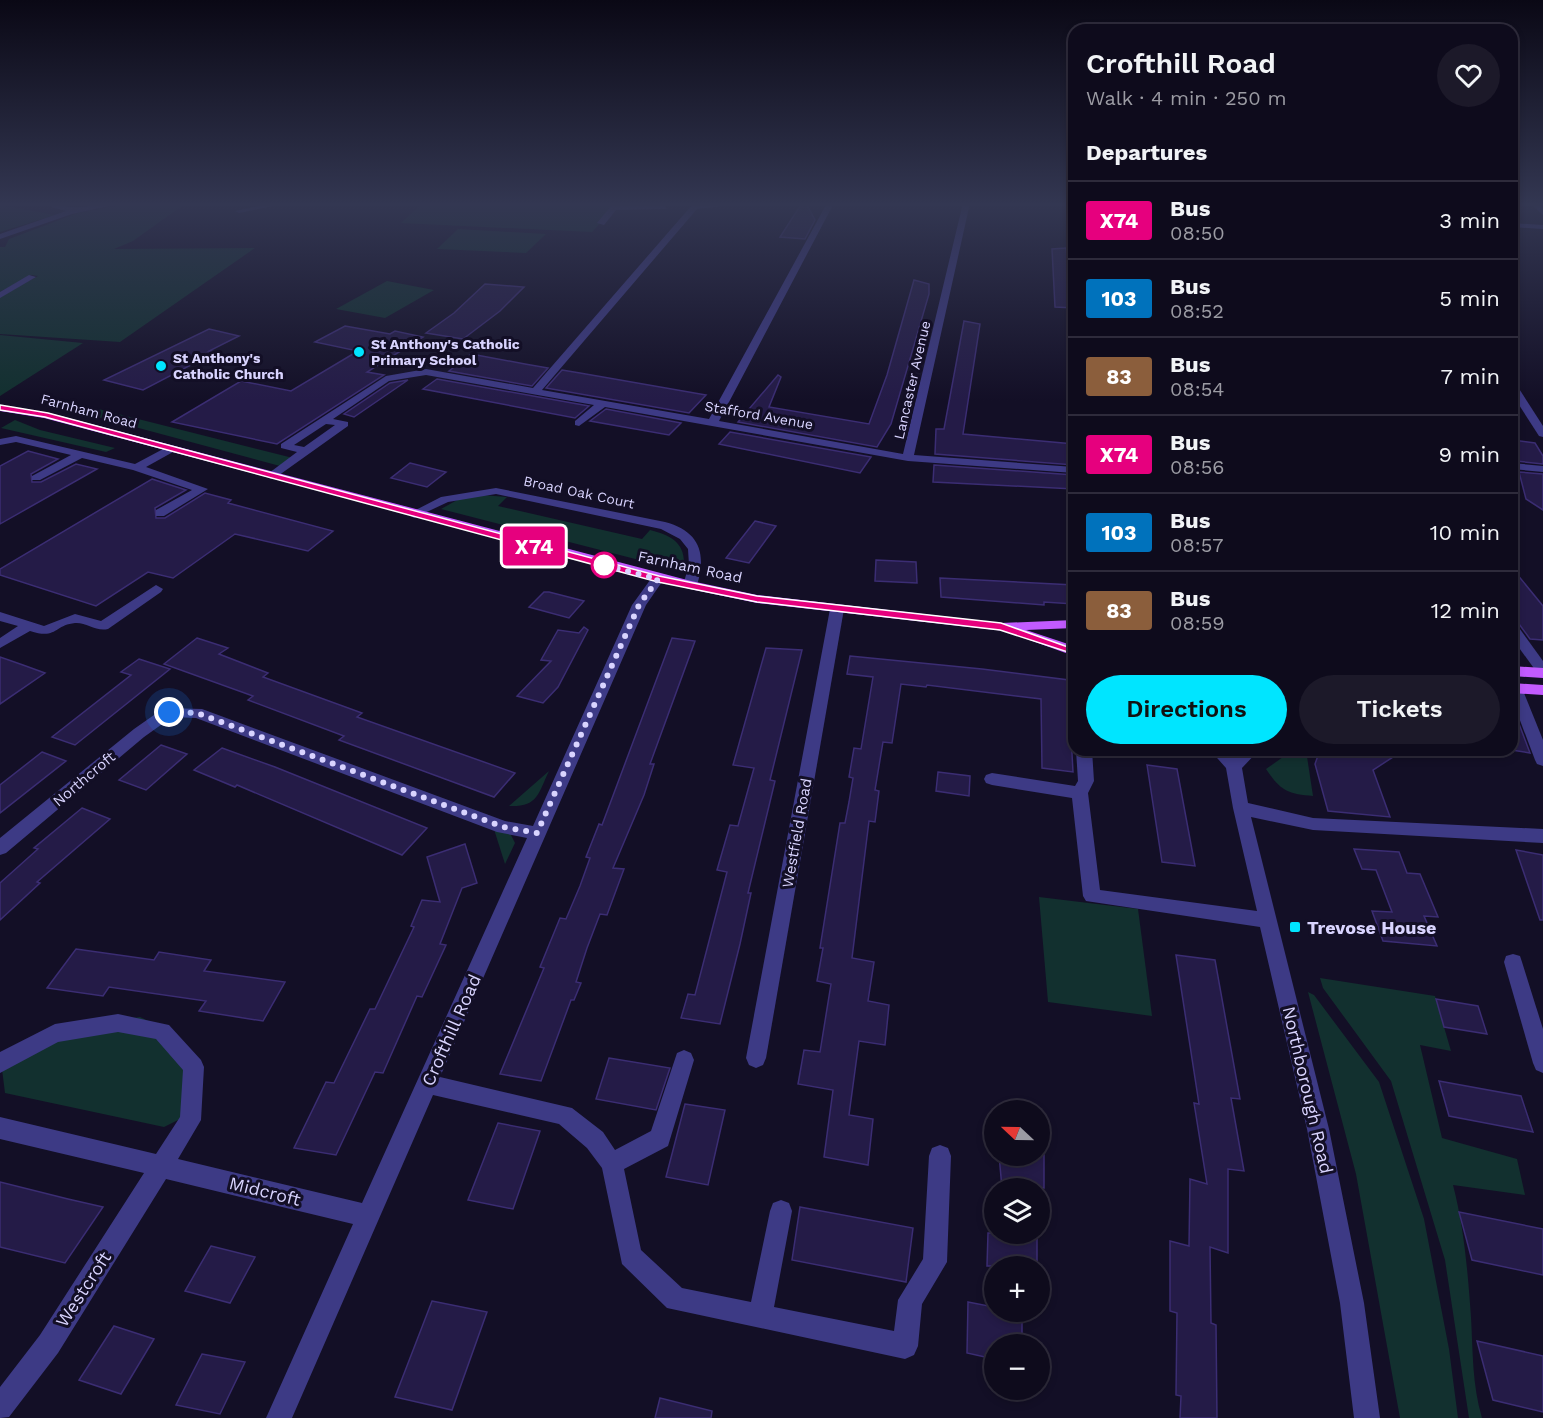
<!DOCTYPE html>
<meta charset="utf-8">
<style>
:root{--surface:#0e0b1c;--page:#1c1929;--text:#f1f3f6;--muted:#9b9ba3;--line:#2e2b3b;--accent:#00e5ff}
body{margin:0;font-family:"Work Sans",sans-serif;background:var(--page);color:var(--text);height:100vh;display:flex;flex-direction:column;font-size:22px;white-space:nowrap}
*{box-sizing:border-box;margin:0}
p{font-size:20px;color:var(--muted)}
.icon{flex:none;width:33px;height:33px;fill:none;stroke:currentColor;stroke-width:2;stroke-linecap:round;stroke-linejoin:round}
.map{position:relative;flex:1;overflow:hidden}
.side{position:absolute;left:1068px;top:24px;width:450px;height:732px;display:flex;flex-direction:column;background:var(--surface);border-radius:18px;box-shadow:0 3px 9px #0003,0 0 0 2px var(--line)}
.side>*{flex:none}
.badge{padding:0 12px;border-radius:4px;font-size:21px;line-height:39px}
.needle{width:39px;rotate:292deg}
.buttons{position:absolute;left:984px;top:1100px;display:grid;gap:12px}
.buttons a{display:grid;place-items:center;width:66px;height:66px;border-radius:50%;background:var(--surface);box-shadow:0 3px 9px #0003,0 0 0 2px var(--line);font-size:30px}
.you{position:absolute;width:30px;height:30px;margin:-15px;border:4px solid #fff;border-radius:50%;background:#1a73e8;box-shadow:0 0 0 9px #1a73e833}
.map>.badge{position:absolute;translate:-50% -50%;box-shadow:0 0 0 3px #fff}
h2{padding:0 18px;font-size:22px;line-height:54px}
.round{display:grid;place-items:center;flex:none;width:63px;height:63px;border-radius:32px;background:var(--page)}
.headline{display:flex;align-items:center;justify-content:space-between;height:102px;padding:0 18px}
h1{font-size:28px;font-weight:600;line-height:45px}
.action{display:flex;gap:12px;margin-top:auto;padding:12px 18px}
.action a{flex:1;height:69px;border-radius:36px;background:var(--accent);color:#111;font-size:24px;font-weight:600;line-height:69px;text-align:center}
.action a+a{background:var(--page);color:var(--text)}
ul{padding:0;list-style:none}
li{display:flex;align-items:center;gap:18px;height:78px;padding:0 18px;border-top:2px solid var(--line)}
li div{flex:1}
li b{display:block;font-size:22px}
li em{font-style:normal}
li .badge{min-width:66px;font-weight:700;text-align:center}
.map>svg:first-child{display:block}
</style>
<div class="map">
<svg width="1543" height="1418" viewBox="0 0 1543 1418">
<rect width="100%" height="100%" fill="#130f26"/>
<g fill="#12302f">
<path d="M131,203h55l-53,38 -19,8 141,-1 -135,94 -120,-8v-37l38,-21 -7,-1 -31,17v-45h5l4,-8 69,-26z"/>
<path d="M422,203h197l-27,29 -191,-9z"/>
<path d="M0,205l55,10 -55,17z"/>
<path d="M458,229l88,5 -20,19 -89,-4z"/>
<path d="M387,281l47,9 -49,28 -49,-9z"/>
<path d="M0,335l83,8 -83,53z"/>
<path d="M55,398l238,60 -13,8 -227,-61z"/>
<path d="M15,420l25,10 75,18 -9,4 -105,-24z"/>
<path d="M482,495l25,2 -9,9 144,33 8,-9c20,5 35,12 34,35l-6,5 -237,-61 18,-10z"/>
<path d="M1293,750h13l7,46c-26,-2 -33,-6 -47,-27z"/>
<path d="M549,771c-11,23 -11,36 -40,35z"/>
<path d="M492,823l17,8 6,12 -10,21z"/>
<path d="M1039,897l99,12 14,107 -104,-14z"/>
<path d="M1320,978l115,18 16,55 -31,-6 22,93 75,21 8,36 -72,-10c11,42 15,89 18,132 2,35 1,67 11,101h-13l-24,-158 -54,-179 -68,-93z"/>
<path d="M1308,992l6,3 65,87 45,137 25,130 9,69h-58l-44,-244z"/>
<path d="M140,1017l32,15 19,28 -9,58 -18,9 -159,-34 -3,-24 71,-42z"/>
</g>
<g fill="#241b47" stroke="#3b2d73" stroke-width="1.5">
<path d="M802,203h4l9,17 -10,19 -25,-2z"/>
<path d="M1066,248l6,48 2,12 -19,-1 -3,-58z"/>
<path d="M914,280l15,4v10l-38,130 -14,23 -139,-25 40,-47 3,2 -12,30 100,17 18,-49z"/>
<path d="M485,284l39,3 -24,24 -37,28 -37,-6 28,-20z"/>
<path d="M964,321l16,3 -17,110 111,10v21l-139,-11 1,-25h8z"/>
<path d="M345,326l45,8 5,-3 28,6 -56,35 17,3 -107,69 -105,-22 69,-41 50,10 67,-40 -43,-9z"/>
<path d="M209,329l30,7 -30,15 7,1 -73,38 -39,-10z"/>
<path d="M471,354l54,10 23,4 -16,18 -83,-15z"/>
<path d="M562,370l18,3 126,22 -17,18 -143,-25z"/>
<path d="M437,379l152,27 -14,12 -152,-29z"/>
<path d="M408,380l-54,37 -10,-3 46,-31z"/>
<path d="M606,409l75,14 -12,12 -79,-14z"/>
<path d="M730,432l141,25 -11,16 -141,-29z"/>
<path d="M1512,440l23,3 8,13v8l-27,-3z"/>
<path d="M28,451l30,8 -27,15 1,8h9l35,-18 21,5 -97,55v-58z"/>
<path d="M410,463l36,9 -19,15 -36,-9z"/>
<path d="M934,465l140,10v14l-141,-7z"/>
<path d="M1519,472l24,2v36l-17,-11z"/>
<path d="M152,479l34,11 -31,18 1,10h9l40,-25 26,7 -3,3 105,28 -25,20 -73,-17 -62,44 -25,-6 -52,34 -96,-31v-6z"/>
<path d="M755,521l21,5 -27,37 -23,-5z"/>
<path d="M876,560l40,2 1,21 -42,-2z"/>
<path d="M1512,568l31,38v34l-13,-1 -11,-15 -7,-2z"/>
<path d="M940,578l134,7v19l-30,-2v3l-103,-8z"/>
<path d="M544,592h5l35,9 -15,17 -40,-11z"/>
<path d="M584,627l4,3 -30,57 -15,16 -26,-7 34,-35 -10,-1 17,-30 21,3z"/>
<path d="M197,638l31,10 -9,6 49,19 -5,4 99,36 -5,4 158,56 -21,24 -155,-57 5,-4 -96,-36 5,-4 -89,-32z"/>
<path d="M672,638l23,3 -45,123h4l-10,31 -31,73 11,1 -17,46 -7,-1 -13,34 -11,34 5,1 -7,17h-3l-30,81 -41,-7 44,-106 -4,-1 20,-49 6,1 14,-33 10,-28 -4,-1 13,-33 3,1z"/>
<path d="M766,648l36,2 -32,130 5,1 -27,112h3l-11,51 -20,80 -39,-6 7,-24 7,1 32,-123 -10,-2 13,-45 8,1 16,-58 -21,-3z"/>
<path d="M850,656l132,13 87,11 1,14h4v22h-4l3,56 -31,-4 -1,-69 -114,-14 -1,2 -25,-3 -9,59 -9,-1 -8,48 4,1 -4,31 -6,-1 -17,137 22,4 -6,39 21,4 -4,40 -26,-4 -10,74 24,4 -5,46 -44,-8 9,-67 -35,-6 6,-34 16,2 11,-68 -14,-3 6,-33h-3l20,-125h5l4,-21 4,-24 -4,-1 5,-29 7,1 12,-72 -26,-3z"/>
<path d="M0,657l23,8 22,8 -45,31z"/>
<path d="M139,659l31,10 -95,76 -23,-8 79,-62 -10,-3z"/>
<path d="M1512,715l4,1 14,37 -18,-3z"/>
<path d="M161,745l26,9 -41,36 -27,-10z"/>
<path d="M222,748l53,19 152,61 -25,27 -165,-70 -2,2 -41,-17z"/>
<path d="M1320,750h84l-31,20 17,47 -62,-6 -13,-47z"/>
<path d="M42,752l24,9 -66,52v-28z"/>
<path d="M1147,765l30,4 18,97 -33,-4z"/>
<path d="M938,772l32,4 -1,20 -33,-5z"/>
<path d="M82,808l28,11 -73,63 3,1 -40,37v-37l38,-34 -4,-1z"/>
<path d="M465,844l12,39 -15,5 -22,56 6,1 -24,52 -5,-1 -34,77 -8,-1 -39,83 -42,-7 32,-66 8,1 36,-74h5l39,-82 -3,-1 11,-26 18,2 -13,-45z"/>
<path d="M1354,849l45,3 8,21 13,1 18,43 -14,-1 13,30 -54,-5 -11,-30 20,1 -16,-42 -14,-1z"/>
<path d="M1516,850l27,5v65h-3z"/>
<path d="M76,949l78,11 5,-8 52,8 -7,11 81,11 -22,39 -64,-10 7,-10 -97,-14 -6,9 -56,-8z"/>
<path d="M1176,955l39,5 25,139 -9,-1 13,73 -16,-2v84l-18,-6 1,76 5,2 1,93h-37l1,-22 -5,-1 1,-82 -7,-2v-70l19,5 1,-67 17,5 -13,-81 5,1z"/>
<path d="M1436,999l42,7 9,28 -43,-7z"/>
<path d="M609,1058l61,10 -14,42 -60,-11z"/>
<path d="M1439,1081l82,15 12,36 -84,-16z"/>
<path d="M685,1104l40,6 -17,75 -42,-8z"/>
<path d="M498,1123l42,8 -27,78 -45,-9z"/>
<path d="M999,1155h45v33h-42z"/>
<path d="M0,1182l68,17 35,8 -38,56 -65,-16z"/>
<path d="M800,1207l113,21 -7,54 -114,-22z"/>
<path d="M1459,1212l84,17v46l-71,-15z"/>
<path d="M988,1233h49v33h-50z"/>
<path d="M211,1246l44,11 -25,46 -45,-12z"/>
<path d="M432,1301l55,11 -35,98 -57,-13z"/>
<path d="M968,1302l26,5v4h28v33h-28v15l-27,-6z"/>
<path d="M114,1326l40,13 -33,55 -42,-14z"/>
<path d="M1477,1341l66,15v56l-50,-12z"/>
<path d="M202,1354l43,8 -25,52 -44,-9z"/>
<path d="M660,1398l52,13 -1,7h-56z"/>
</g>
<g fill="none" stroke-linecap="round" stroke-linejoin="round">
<g fill="#3d3a85" fill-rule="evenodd">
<path d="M60,203h9l-6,3c20,4 39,-4 60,-3l-51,11 -72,25v-5l66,-23 -15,-4z"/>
<path d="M273,203h14l-48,10 -4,-2z"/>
<path d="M721,203h27l-51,6 -155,181 167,29 118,-216h7l-115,218 184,33 60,-251h7l-56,252 160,12v6l-166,-12 -303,-54 -26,19 -4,-1v-4l19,-16 -168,-30 -37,6 -56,38 15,3v4l-73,52 -4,1 -6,-3 32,-24 -16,-4v-4l105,-68 40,-7 107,19 159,-183zM326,424l9,1 -31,22 -10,-2z"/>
<path d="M1530,203h8l5,6v6z"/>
<path d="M664,205l3,4 -51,1 -12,15 -7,-2 14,-17z"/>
<path d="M1512,223l31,2v4l-31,-2z"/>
<path d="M29,275l7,2 -36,21v-6z"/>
<path d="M1512,383l4,1 27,42v11l-4,-1 -27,-42z"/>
<path d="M16,436l119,28 30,-16h8v4l-27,15 62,22 -44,27h-8v-6l36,-20 -59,-20 -51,-12 -42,22h-8v-4l39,-21 -55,-13 -16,3v-6z"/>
<path d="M1512,463l31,3v6l-31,-3z"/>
<path d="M496,488l169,34c34,9 42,31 32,63l-7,4 -7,-4 6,-20 -1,-16 -8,-10 -19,-10 -165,-35 -48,8 -34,16 -6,-4 33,-17z"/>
<path d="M658,575l6,4 -18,26 -206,472 132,31 31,24 12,18 36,-19 26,-78 7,-3 7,3 3,7 -26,86 -44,23 17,81 41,38 69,14 19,-91 3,-8 8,-3 8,3 3,8 -18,96 120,24 4,-31 25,-41 6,-103 3,-8 8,-3 8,3 3,8 -4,106 -25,42 -4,42 -4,9 -9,4 -238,-51 -45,-44 -20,-96 -15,-20 -28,-24 -126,-29 -141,323h-26l87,-194 -187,-45 -108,174 -49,64 -9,1v-31l40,-52 104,-162 -144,-34v-22l156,37 24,-37 3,-47 -27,-31 -38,-7 -60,10 -58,31v-21l55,-28 63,-10 51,11 32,35 3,7 -3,53 -23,39 184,44 165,-365 -30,-6 -301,-114 -24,-1 -28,20 -138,116 -6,2v-17l134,-109 30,-21 38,1 303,112 28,5 99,-221 21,-29z"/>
<path d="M156,585l7,4 -2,3 -53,37c-12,3 -22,-7 -33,-6 -21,2 -18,17 -45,8l-30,17v-10l18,-12 -18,-5v-9l44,14 31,-12 26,7z"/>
<path d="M837,605l7,4 -78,449 -3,7 -7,3 -7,-3 -3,-7 84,-449z"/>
<path d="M1512,624l5,1 26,36v15l-5,-2 -26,-36z"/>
<path d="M1515,683l7,5 21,52v26l-6,-2 -2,-4 -23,-61v-15z"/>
<path d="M1076,750h16l2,31 -6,12 12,97 157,21 -24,-103 -7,-40 -16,-18h18l6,7 7,-7h18l-17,18 6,35 65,15 230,11v14l-230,-13 -62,-13 78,312 35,174 16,115h-26l-14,-115 -33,-174 -47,-202 -174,-26 -3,-5 -11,-98 -80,-13 -6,-2 -2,-4 2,-4 6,-2 83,13 3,-5z"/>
<path d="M1513,954l7,2 2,6 21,67v44l-7,-3 -3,-7 -29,-101 2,-6z"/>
</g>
<g fill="#c25bff" fill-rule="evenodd">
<path d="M0,405l49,8 642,168 66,14 244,28 73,-3v8l-48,2 48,16v10l-69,-25 -248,-28 -67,-14 -646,-171 -44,-7z"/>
<path d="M1512,666l31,2v10l-31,-2z"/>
<path d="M1512,683l31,2v10l-31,-2z"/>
</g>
</g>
<linearGradient id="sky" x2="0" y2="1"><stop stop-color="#0a0815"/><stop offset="0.51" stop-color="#333752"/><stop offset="1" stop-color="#333752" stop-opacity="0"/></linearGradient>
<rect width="1543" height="401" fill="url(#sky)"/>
<path fill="#e6007e" stroke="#fff" stroke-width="1.5" d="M0,405l48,8 611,163 98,20 244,27 78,28 -5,3 -74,-24 -243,-28 -99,-20 -613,-165 -45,-7z"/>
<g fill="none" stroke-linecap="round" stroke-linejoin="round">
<path stroke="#d9d4ff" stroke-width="6" stroke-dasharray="0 10.8" d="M169,712l28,1 306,114 34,6 102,-228 19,-26 -54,-14"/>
</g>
<g fill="#00e5ff" stroke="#130f26" stroke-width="2">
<circle cx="359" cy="352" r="6"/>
<circle cx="161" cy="366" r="6"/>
<rect x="1289" y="921" width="12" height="12" rx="3"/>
</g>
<circle fill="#fff" stroke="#e6007e" stroke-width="3" cx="604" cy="565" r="12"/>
<g text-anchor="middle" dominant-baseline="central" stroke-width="6" stroke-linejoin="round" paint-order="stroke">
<g font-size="14" font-weight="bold" fill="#d9d4ff" stroke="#130f26" text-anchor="start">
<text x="371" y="344">St Anthony's Catholic<tspan x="371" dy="16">Primary School</tspan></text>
<text x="173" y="358">St Anthony's<tspan x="173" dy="16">Catholic Church</tspan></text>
</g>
<g font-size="14" fill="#d9d4ff" stroke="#130f26">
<text transform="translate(912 380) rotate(-77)">Lancaster Avenue</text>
<text transform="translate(89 411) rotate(15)">Farnham Road</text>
<text transform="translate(759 415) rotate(10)">Stafford Avenue</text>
<text transform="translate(579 492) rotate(12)">Broad Oak Court</text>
</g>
<g font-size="15" fill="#d9d4ff" stroke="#130f26">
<text transform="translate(690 567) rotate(12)">Farnham Road</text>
<text transform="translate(84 779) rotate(-40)">Northcroft</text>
<text transform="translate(797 833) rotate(-80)">Westfield Road</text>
</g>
<g font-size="18" font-weight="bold" fill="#d9d4ff" stroke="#130f26" text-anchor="start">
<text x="1307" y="927">Trevose House</text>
</g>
<g font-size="18" fill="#d9d4ff" stroke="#130f26">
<text transform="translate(451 1030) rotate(-66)">Crofthill Road</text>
<text transform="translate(1308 1090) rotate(77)">Northborough Road</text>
<text transform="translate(265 1191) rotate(14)">Midcroft</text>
<text transform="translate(83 1289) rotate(-57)">Westcroft</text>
</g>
</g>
</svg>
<div class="buttons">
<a><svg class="needle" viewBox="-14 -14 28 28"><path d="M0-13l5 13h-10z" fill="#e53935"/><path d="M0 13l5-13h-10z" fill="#9b9ba3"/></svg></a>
<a><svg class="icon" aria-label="layers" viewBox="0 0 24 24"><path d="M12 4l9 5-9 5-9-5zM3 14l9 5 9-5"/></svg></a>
<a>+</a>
<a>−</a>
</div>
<div class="you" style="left:169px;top:712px"></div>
<b class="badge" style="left:534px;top:546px;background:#e6007e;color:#fff">X74</b>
<section class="side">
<div class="headline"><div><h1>Crofthill Road</h1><p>Walk · 4 min · 250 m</p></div><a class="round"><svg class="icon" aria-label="heart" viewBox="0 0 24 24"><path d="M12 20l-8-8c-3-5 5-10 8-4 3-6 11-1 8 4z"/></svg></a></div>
<h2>Departures</h2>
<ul>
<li><span class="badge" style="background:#e6007e;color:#fff">X74</span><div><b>Bus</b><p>08:50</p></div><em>3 min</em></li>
<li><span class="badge" style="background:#0072bc;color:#fff">103</span><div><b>Bus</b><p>08:52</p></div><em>5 min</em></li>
<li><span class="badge" style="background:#8b5e3c;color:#fff">83</span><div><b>Bus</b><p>08:54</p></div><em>7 min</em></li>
<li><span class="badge" style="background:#e6007e;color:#fff">X74</span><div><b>Bus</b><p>08:56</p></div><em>9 min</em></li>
<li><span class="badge" style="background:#0072bc;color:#fff">103</span><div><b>Bus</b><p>08:57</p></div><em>10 min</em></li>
<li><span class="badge" style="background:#8b5e3c;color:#fff">83</span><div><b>Bus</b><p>08:59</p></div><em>12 min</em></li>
</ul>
<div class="action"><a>Directions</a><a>Tickets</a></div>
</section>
</div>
